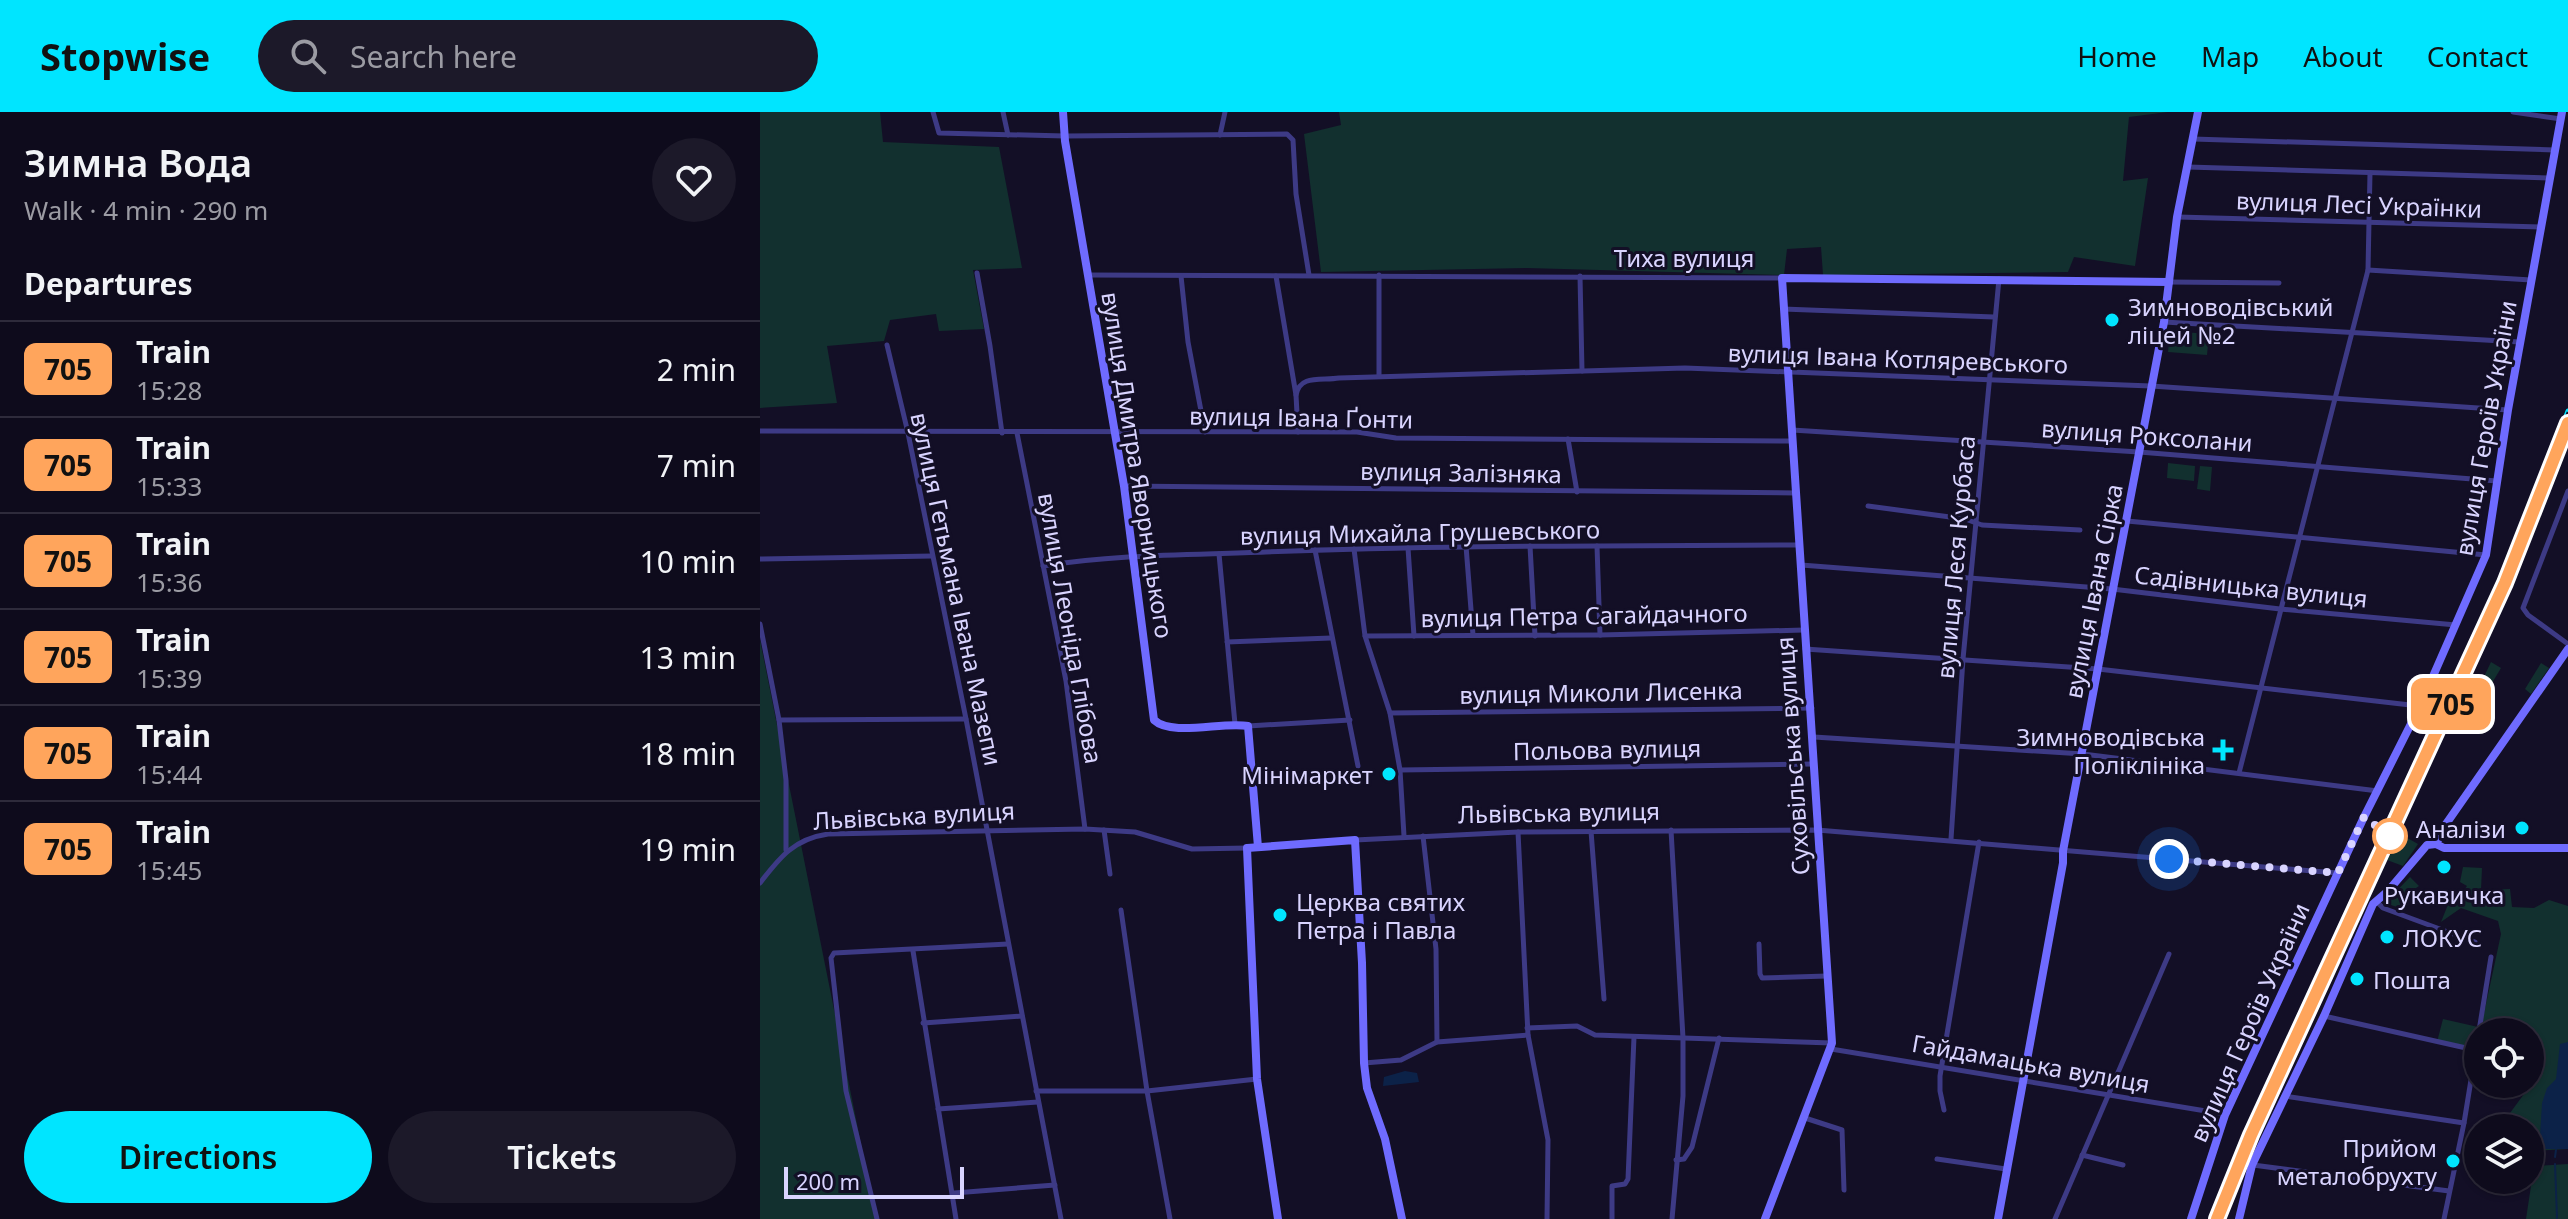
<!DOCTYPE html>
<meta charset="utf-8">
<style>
:root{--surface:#0e0b1c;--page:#1c1929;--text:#f1f3f6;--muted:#9b9ba3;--line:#2e2b3b;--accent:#00e5ff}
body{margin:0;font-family:"Noto Sans",sans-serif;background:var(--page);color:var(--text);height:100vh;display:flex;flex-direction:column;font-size:30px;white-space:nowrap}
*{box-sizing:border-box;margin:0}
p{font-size:26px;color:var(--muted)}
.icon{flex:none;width:44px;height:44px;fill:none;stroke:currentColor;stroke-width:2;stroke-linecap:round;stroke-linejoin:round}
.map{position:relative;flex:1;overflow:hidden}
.panel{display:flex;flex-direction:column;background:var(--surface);width:760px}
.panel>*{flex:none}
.badge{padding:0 16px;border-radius:12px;font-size:28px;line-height:52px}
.fabs{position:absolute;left:1704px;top:906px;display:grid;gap:16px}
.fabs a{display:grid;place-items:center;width:80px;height:80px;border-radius:50%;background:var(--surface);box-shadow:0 2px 6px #0004,0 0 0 2px var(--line);font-size:40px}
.scale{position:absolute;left:24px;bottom:20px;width:180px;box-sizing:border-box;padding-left:8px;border:4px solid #d9d4ff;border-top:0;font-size:22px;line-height:28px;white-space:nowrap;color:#d9d4ff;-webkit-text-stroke:6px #130f26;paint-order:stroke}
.you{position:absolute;width:40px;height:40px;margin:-20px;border:6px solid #fff;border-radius:50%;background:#1a73e8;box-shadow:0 0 0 12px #1a73e833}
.map>.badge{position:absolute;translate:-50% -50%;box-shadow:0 0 0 4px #fff}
h2{padding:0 24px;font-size:30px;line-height:72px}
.round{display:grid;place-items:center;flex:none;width:84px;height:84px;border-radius:42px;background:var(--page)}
.summary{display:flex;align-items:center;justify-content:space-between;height:136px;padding:0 24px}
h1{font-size:38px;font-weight:600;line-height:60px}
.action{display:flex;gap:16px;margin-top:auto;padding:16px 24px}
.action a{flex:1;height:92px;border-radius:48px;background:var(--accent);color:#111;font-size:32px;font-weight:600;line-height:92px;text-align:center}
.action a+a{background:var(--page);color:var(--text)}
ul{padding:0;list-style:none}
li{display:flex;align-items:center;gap:24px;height:96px;padding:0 24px;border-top:2px solid var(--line)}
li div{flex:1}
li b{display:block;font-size:30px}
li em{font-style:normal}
li .badge{min-width:88px;font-weight:700;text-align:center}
header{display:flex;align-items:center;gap:48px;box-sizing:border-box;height:112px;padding:0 40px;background:var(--accent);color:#111}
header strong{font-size:38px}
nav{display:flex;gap:44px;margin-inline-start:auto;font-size:28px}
.search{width:560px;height:72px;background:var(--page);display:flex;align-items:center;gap:20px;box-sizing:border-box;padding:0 28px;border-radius:44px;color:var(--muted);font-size:30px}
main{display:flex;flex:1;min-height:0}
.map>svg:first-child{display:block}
</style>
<header>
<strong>Stopwise</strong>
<div class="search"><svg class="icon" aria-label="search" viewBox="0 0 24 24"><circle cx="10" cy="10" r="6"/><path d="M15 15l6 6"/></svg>Search here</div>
<nav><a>Home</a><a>Map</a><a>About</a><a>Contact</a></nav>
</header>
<main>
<section class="panel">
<div class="summary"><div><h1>Зимна Вода</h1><p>Walk · 4 min · 290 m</p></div><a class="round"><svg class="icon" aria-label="heart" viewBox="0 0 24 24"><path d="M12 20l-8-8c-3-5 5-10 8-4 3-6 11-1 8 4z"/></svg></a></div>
<h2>Departures</h2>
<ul>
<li><span class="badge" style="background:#ffa55c;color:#111">705</span><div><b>Train</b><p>15:28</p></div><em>2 min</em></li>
<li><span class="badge" style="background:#ffa55c;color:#111">705</span><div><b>Train</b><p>15:33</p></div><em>7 min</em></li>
<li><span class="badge" style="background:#ffa55c;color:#111">705</span><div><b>Train</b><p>15:36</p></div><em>10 min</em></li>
<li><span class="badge" style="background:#ffa55c;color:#111">705</span><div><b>Train</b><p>15:39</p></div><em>13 min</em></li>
<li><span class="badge" style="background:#ffa55c;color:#111">705</span><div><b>Train</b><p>15:44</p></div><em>18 min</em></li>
<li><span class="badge" style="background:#ffa55c;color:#111">705</span><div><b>Train</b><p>15:45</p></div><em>19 min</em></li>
</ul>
<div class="action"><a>Directions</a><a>Tickets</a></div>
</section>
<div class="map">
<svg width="1808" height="1107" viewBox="0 0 1808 1107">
<rect width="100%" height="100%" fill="#130f26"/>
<g fill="#12302f">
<path d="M0,0h120l3,30 116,5 23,121 -49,2 11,59 -45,2 -3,-17 -46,6 -6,21 -57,5 10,57 -77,5z"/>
<path d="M579,0h829l-39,5 -6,64 25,-3 -13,88 -61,-9 -6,15 -245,3 -2,-28 -34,2 -3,26 -257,-7 -206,4 -17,-138 37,-9z"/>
<path d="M1410,219l39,3 -2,21 -39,-3z"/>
<path d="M1408,351l27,3 -1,15 -27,-3z"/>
<path d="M1440,354l12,1 -2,24 -13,-2z"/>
<path d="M0,528l116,579h-116z"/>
<path d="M1731,550l10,6 -12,20 -8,-5z"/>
<path d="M1781,551l8,5 -18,26 -6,-5z"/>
<path d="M1642,723l16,9 -15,22 -16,-6z"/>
<path d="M1703,755l19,1 -1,22 29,-1 2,18 22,1 15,-8 19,6v243l-38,2v-23h-31l25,-34 3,-10h3v-52h-50l21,-98 -3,-13 -37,-13 -20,14 8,-20 7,-1 11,-15 -7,-4z"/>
<path d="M1650,765l9,9 -6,4 -10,19 -18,-6z"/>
<path d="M1683,907l35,8 -3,23 -38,-8z"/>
<path d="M1808,1052v55h-42l8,-53z"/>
</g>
<g fill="#0c2248">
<path d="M1808,930v107h-23l-5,-13 2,-33 5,-15 9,-9 4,-35z"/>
<path d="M645,959l12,2 2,9 -36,4 1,-9z"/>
</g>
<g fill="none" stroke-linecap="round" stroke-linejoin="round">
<g stroke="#0c2248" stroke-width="2">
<path d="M1795,1045l1,-7"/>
<path d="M1795,1052l2,54"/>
</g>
<g stroke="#3d3a85" stroke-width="5">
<path d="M173,0l6,21 126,3 222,-2 6,6 3,54 13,81"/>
<path d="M243,0l5,23"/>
<path d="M1753,0l48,7"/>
<path d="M460,23l5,-23"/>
<path d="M1433,27l362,11"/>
<path d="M1428,55l362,11"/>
<path d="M1418,105l363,10"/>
<path d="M1608,158l163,10"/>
<path d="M217,161l13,73 12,87"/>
<path d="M329,163l693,3"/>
<path d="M619,163v101"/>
<path d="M421,164l7,66 17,90"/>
<path d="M516,164l20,119 2,37"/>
<path d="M820,164l2,95"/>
<path d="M1409,170l110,1"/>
<path d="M1023,197l211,8"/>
<path d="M1404,210l356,20"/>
<path d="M127,233l21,88 58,286 95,500"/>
<path d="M536,283c4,-21 26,-14 43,-17l346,-10 466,18 357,24"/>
<path d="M1032,318l347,22 358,29"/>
<path d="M0,319l597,1 39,6 396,3"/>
<path d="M257,321l49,248 19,148"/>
<path d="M808,327l9,53"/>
<path d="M364,374l672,7"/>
<path d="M1808,379l-45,117 5,7 40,29"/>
<path d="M1108,394l97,13 17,6 98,5"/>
<path d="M1367,409l359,34"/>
<path d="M706,434l7,89"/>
<path d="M770,434l5,90"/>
<path d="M837,434l3,89"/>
<path d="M648,436l6,88"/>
<path d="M594,437l11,87 25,77 10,57 4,66"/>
<path d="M555,438l43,216"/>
<path d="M459,442l16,170"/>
<path d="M0,447l172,-3"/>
<path d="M1041,453l311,24 168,20 176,16"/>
<path d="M283,454c74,-12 149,-11 223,-14 178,-7 355,-6 533,-7"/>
<path d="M0,512l19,96 7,60v70"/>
<path d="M605,524l235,-1 204,-5"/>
<path d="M467,530l104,-4"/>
<path d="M1045,537l293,20 321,37"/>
<path d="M630,601l422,-5"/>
<path d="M19,608l187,-1"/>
<path d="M488,614l102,-6"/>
<path d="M1054,625l269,17 295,37"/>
<path d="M640,658l413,-6"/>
<path d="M1479,661l129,-503 2,-97"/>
<path d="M344,718l6,44"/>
<path d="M911,718l12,208v58l-11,123"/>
<path d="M831,719l13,168"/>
<path d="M758,720l10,203 20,105 -1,79"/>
<path d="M663,724l13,113 1,93"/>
<path d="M1191,727l12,-180 36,-380"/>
<path d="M595,728l163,-8 299,-2 520,43"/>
<path d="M0,771c20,-26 34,-44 68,-49l257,-5 50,3 57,17 55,-1"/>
<path d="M1617,790l6,6 92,34"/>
<path d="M361,798l26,181 23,128"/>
<path d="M999,832l1,30 2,4 65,-2"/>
<path d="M153,839l43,268"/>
<path d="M1564,904l151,34"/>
<path d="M163,911l99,-7"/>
<path d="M767,916l50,-2 18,9 237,8"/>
<path d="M1071,937l393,65"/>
<path d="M604,951l37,-3 36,-18 91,-7"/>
<path d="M276,979h111l110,-12"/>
<path d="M1524,984l180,27"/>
<path d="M178,997l100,-7"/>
<path d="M1184,998l-4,-19v-15l39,-234"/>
<path d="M1045,1006l37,12 2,60"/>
<path d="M1322,1043l41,10"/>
<path d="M1177,1047l69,10"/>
<path d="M916,1048l8,-1 8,-12 27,-109"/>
<path d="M1493,1053l196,26"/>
<path d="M194,1081l101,-8"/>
<path d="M117,1107l-31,-128 -15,-133 3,-5 174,-9"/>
<path d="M852,1107v-33l13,-2 3,-5 6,-142"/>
<path d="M1295,1107l114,-265"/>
<path d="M1684,1107l20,-96 27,-166"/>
</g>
<g stroke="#6f6bff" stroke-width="8">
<path d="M303,0l2,29 59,345 30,234c18,17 70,1 94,6l10,121"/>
<path d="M1676,732l10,-20 122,-175"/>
<path d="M1676,732l8,4h124"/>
<path d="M518,1107l-21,-140 -10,-231 108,-8 7,123 2,100 3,25 18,51 17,80"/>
<path d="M1005,1107l67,-176 -50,-765 387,4"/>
<path d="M1238,1107l65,-356v-12l101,-529 13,-105 21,-105"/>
<path d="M1431,1107l34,-104 139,-298 56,-111 66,-151 22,-145 54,-298"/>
<path d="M1479,1107l13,-54 72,-149 49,-112 15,-13 39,-46 9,-1"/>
</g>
<defs>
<path id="rail" d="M1453,1107c32,-95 81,-185 123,-276 82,-175 166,-350 232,-532"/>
</defs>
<use href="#rail" stroke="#00e5ff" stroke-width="5"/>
<use href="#rail" stroke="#130f26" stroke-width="2" stroke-dasharray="6" stroke-linecap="butt"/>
</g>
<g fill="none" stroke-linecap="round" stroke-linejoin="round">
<defs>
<path id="line" d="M1457,1107l34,-84 254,-552 63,-160"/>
</defs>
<use href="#line" stroke="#fff" stroke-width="18"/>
<use href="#line" stroke="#ffa55c" stroke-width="12"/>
<path stroke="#d9d4ff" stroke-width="8" stroke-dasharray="0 14.4" d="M1409,747l169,14 26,-56 26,19"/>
</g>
<g fill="#00e5ff" stroke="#130f26" stroke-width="3">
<circle cx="1352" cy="208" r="8"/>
<path d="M1459 626h8v8h8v8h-8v8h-8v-8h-8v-8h8z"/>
<circle cx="629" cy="662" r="8"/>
<circle cx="1762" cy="716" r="8"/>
<circle cx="1684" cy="755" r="8"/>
<circle cx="520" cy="803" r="8"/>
<circle cx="1627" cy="825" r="8"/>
<circle cx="1597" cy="867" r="8"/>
<circle cx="1693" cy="1049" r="8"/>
</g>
<circle fill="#fff" stroke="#ffa55c" stroke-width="4" cx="1630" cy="724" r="16"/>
<g text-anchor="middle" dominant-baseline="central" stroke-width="6" stroke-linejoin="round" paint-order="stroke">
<g font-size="24" fill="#d9d4ff" stroke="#130f26">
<text transform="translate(1599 92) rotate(2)">вулиця Лесі Українки</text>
<text x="924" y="145">Тиха вулиця</text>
<text transform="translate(1138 246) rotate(2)">вулиця Івана Котляревського</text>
<text transform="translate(541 305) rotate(1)">вулиця Івана Ґонти</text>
<text transform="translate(1725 316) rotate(-80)">вулиця Героїв України</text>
<text transform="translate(1387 323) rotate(4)">вулиця Роксолани</text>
<text transform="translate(378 353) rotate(81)">вулиця Дмитра Яворницького</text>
<text transform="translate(701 360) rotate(1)">вулиця Залізняка</text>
<text transform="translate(660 420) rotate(-1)">вулиця Михайла Грушевського</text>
<text transform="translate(1195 445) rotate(-85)">вулиця Леся Курбаса</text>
<text transform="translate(1491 474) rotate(6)">Садівницька вулиця</text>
<text transform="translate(197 477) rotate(78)">вулиця Гетьмана Івана Мазепи</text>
<text transform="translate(1333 479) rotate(-79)">вулиця Івана Сірка</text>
<text transform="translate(824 503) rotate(-1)">вулиця Петра Сагайдачного</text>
<text transform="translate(311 516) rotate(80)">вулиця Леоніда Глібова</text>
<text transform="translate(841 580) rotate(-1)">вулиця Миколи Лисенка</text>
<text transform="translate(847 637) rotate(-1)">Польова вулиця</text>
<text transform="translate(1032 644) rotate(-94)">Суховільська вулиця</text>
<text transform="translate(799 700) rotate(-1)">Львівська вулиця</text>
<text transform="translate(154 703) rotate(-3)">Львівська вулиця</text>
<text transform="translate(1489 910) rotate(-66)">вулиця Героїв України</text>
<text transform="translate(1271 951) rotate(10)">Гайдамацька вулиця</text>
</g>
<g font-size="24" fill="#d9d4ff" stroke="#130f26" text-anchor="start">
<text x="1368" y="194">Зимноводівський<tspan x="1368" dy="28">ліцей №2</tspan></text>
<text x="1445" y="624" text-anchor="end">Зимноводівська<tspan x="1445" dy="28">Поліклініка</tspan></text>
<text x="613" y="662" text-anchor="end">Мінімаркет</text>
<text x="1746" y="716" text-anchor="end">Аналізи</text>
<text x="1684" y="782" text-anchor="middle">Рукавичка</text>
<text x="536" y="789">Церква святих<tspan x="536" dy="28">Петра і Павла</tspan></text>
<text x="1643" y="825">ЛОКУС</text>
<text x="1613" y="867">Пошта</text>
<text x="1677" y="1035" text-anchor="end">Прийом<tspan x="1677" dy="28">металобрухту</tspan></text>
</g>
</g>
</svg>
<div class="fabs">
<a><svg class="icon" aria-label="locate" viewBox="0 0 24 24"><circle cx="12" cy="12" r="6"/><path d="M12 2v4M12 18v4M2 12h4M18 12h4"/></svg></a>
<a><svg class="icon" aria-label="layers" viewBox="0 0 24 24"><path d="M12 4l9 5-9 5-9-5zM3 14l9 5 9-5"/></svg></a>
</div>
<div class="scale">200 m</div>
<div class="you" style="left:1409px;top:747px"></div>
<b class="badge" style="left:1691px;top:592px;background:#ffa55c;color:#111">705</b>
</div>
</main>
